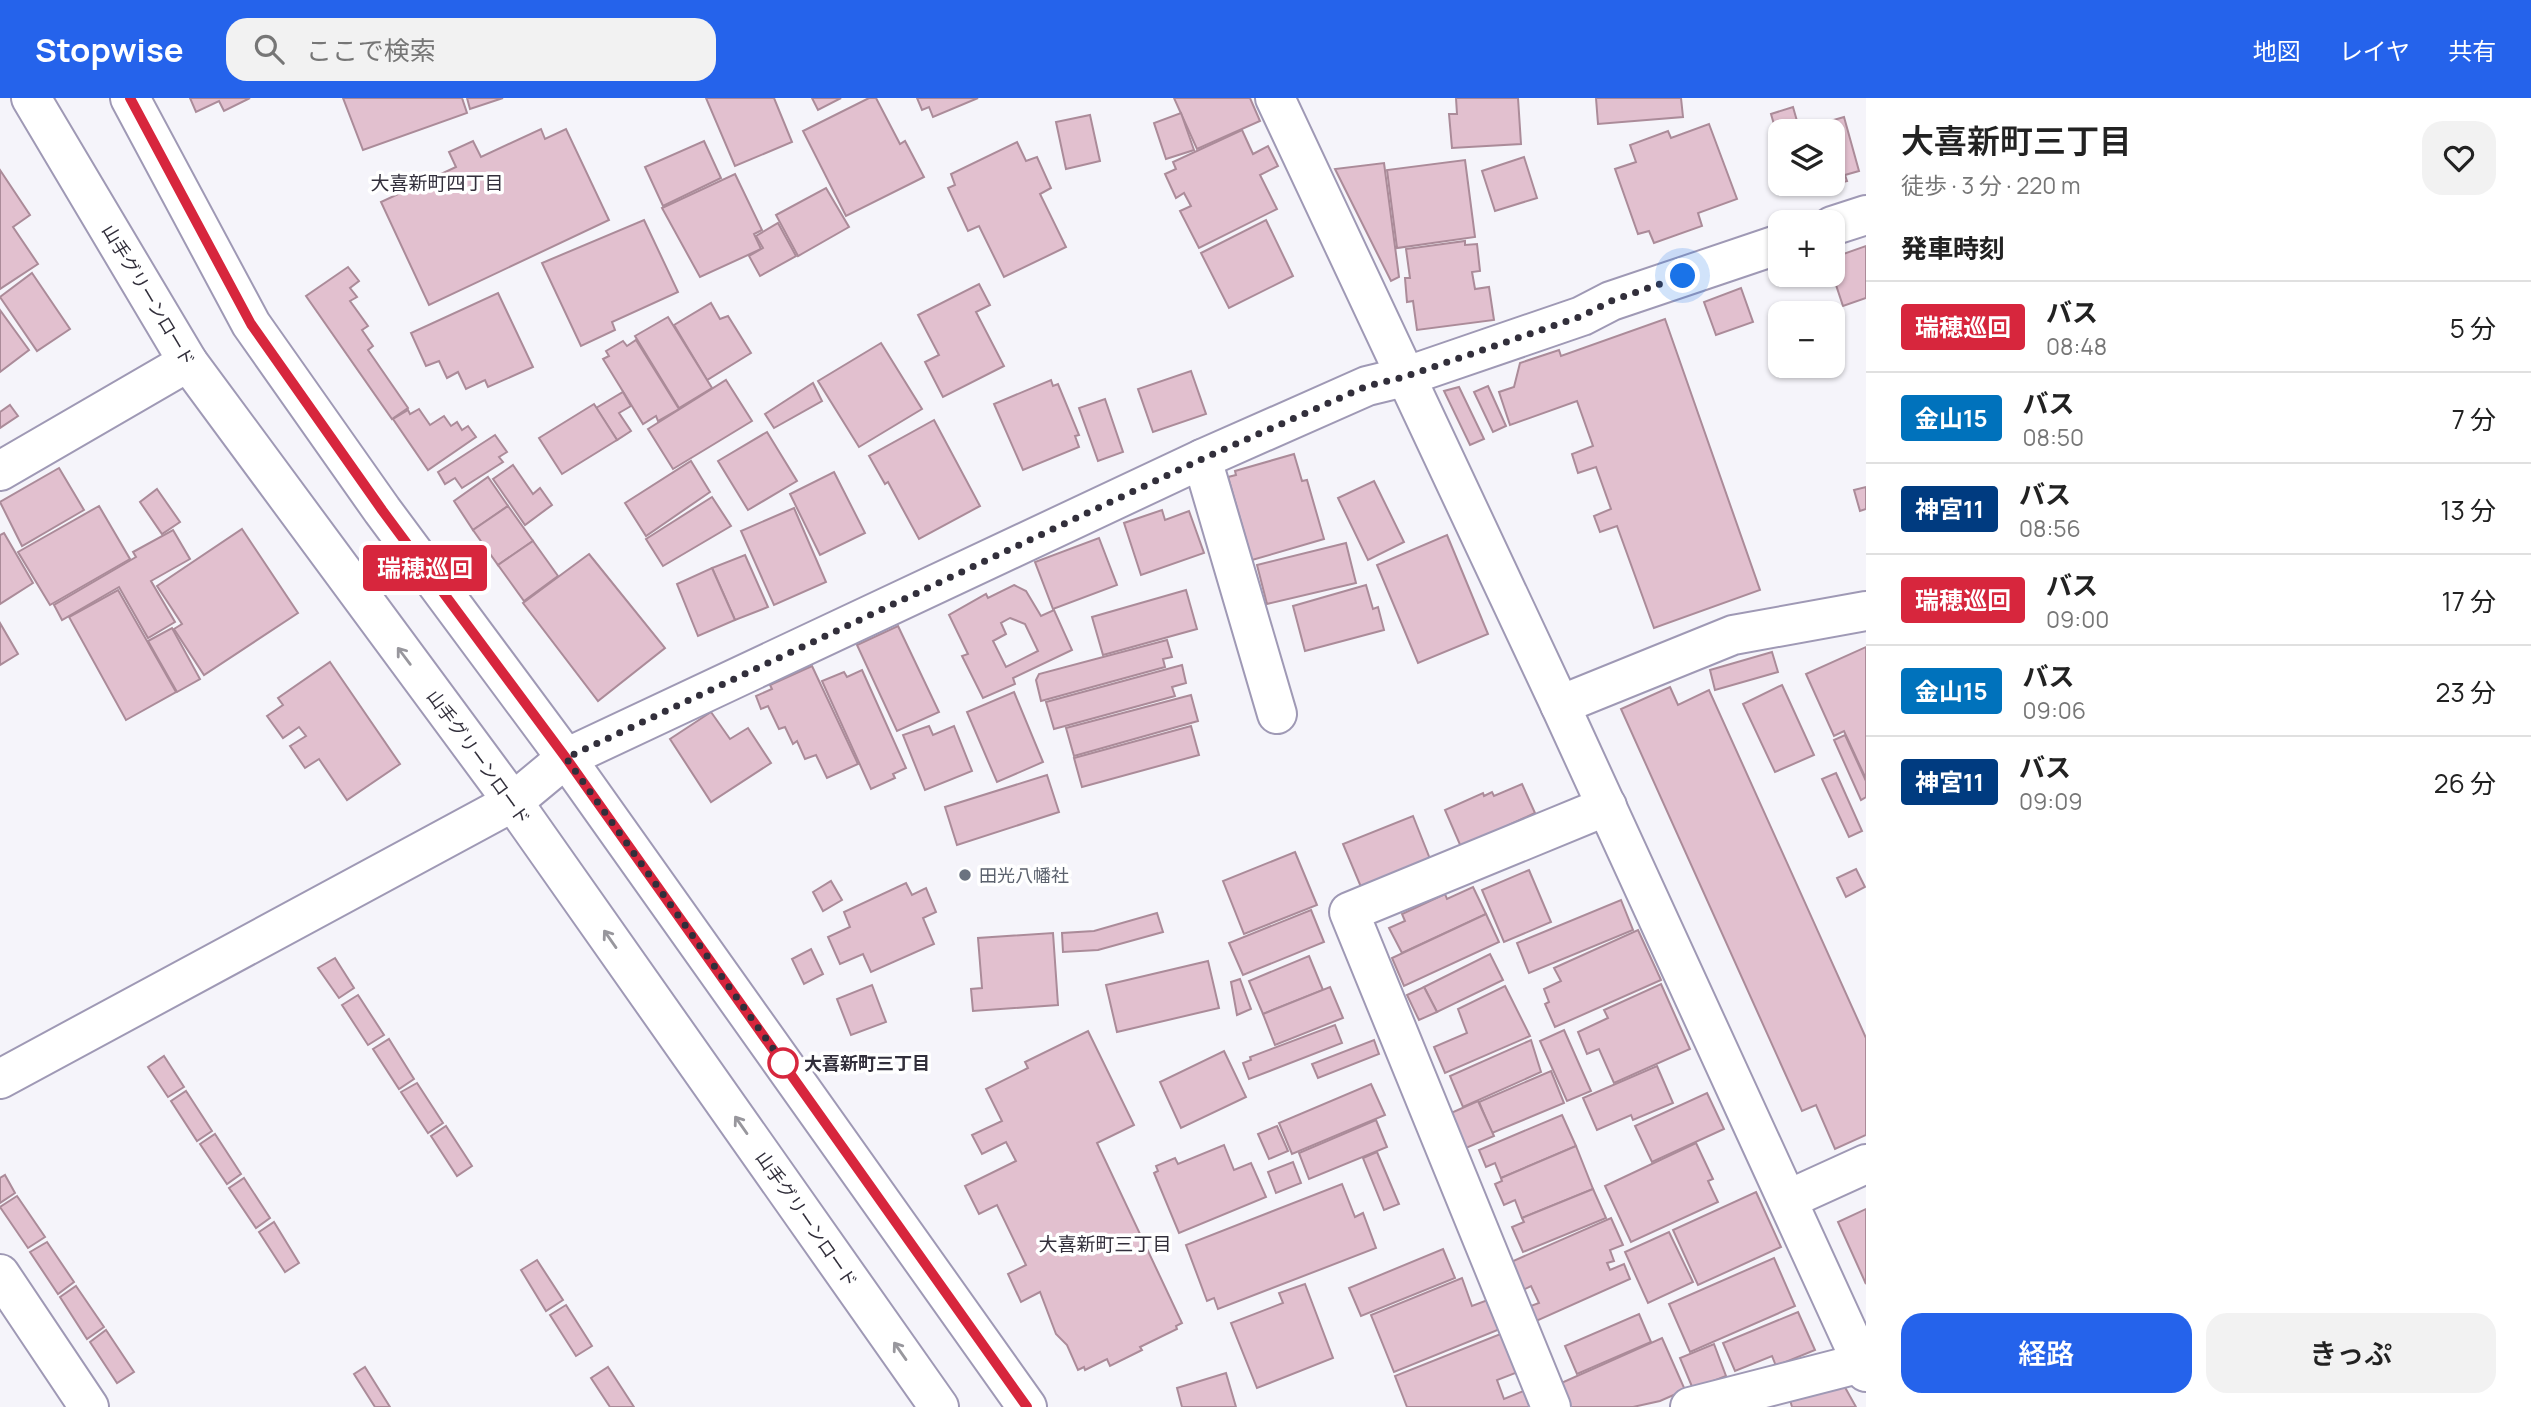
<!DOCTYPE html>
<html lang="ja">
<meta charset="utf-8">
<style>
:root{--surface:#fff;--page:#f2f2f2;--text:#222;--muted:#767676;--line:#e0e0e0;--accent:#2563eb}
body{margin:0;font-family:Manrope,"Noto Sans JP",sans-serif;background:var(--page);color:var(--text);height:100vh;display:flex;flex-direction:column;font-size:26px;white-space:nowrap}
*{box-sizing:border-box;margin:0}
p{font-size:23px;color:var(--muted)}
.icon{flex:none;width:38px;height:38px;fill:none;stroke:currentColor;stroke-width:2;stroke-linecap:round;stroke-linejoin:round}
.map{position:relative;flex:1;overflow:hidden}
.drawer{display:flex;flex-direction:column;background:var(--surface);width:665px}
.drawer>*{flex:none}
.badge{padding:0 14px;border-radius:5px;font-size:24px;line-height:46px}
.tools{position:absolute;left:1768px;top:21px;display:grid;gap:14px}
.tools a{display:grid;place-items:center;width:77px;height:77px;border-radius:14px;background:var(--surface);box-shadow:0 2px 5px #0004;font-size:35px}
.you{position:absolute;width:35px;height:35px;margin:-18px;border:5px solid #fff;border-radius:50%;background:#1a73e8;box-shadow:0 0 0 10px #1a73e833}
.map>.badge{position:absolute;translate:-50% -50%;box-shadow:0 0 0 4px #fff}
h2{padding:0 35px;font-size:26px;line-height:63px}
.round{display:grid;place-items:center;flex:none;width:74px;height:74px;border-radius:21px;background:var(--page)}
.overview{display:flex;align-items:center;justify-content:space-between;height:119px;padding:0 35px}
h1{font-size:33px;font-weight:600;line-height:52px}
.button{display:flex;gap:14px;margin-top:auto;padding:14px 35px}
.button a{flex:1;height:80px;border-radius:21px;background:var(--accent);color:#fff;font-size:28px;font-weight:600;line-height:80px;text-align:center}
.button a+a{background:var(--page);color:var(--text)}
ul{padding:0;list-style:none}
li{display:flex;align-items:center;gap:21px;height:91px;padding:0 35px;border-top:2px solid var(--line)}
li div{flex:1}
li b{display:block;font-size:26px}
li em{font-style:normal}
li .badge{min-width:77px;font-weight:700;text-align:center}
header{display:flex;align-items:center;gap:42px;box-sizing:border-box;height:98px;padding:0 35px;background:var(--accent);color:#fff}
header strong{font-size:33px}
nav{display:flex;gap:38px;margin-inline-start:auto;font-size:24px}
.search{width:490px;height:63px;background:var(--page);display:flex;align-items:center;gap:18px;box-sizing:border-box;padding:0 24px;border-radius:21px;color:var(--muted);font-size:26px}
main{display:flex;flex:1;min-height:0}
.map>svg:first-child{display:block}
</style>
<header>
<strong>Stopwise</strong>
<div class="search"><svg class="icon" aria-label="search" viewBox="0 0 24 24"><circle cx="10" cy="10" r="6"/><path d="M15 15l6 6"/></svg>ここで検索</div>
<nav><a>地図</a><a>レイヤ</a><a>共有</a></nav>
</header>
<main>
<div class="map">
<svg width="1866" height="1309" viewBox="0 0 1866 1309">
<rect width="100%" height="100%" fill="#f5f4fa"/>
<g fill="#e2c0cf" stroke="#ab8b99" stroke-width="2" fill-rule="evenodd">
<path d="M190,0h60l-26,13 -5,-10 -23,11z"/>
<path d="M343,0h119l5,15 -104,37z"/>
<path d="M467,0h36l-33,11z"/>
<path d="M706,0h68l18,44 -57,24z"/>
<path d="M812,0h29l-23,12z"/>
<path d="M869,0h7l24,46 5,-3 19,36 -78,39 -43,-85z"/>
<path d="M917,0h61l-45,19 -4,-10 -7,3z"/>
<path d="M1174,0h76l10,23 -63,28z"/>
<path d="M1456,0h62l3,46 -69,4 -3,-34h8z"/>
<path d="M1596,0h85l2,19 -85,7z"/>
<path d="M1793,9l6,21 -19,3 -3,4 -6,-21z"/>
<path d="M1181,15l13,37 -28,9 -12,-36z"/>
<path d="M1090,17l10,46 -34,8 -10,-47z"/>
<path d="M1844,19l15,54 -14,4 2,6 -31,8 -1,-5h17v-53h-37z"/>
<path d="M1709,26l28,75 -39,14 4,13 -48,17 -5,-12 -11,3 -23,-65 21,-7 -6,-17 38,-14 3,7z"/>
<path d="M541,31l4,10 21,-10 43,91 -180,85 -48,-103 75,-35 -7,-15 24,-11 8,16z"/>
<path d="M1242,32l11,24 15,-8 10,20 -18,9 17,34 -78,39 -19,-37 11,-5 -7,-13 -8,5 -11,-24 11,-5 -3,-7z"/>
<path d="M704,43l17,37 -58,28 -18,-39z"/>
<path d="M1017,44l9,19 11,-4 14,31 -11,6 26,53 -62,30 -25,-51 -11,5 -20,-43 7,-3 -4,-11z"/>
<path d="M1524,59l13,41 -42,13 -13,-40z"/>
<path d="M1465,62l10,77 -78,11 -10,-78z"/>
<path d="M1384,65l15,114 -8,4 -56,-112z"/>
<path d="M0,72l30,45 -17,12 25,37 -38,25z"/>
<path d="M735,76l27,56 -8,4 7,15 -61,28 -38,-69z"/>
<path d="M826,90l23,39 -51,29 -22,-41z"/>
<path d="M644,122l34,72 -66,30 3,8 -34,16 -39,-83z"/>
<path d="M1266,122l27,56 -64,32 -28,-55z"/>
<path d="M778,125l18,33 -36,20 -11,-20 14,-8 -7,-12z"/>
<path d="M1465,143v4l12,-1 3,27 -8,1 3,17 14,-2 5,33 -77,10 -4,-29 -6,1 -2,-24h5l-4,-29z"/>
<path d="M1866,148v52l-23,8 -11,-33v-15z"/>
<path d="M348,169l11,14 -9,7 7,9 -7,4 18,25 -6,4 11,16 -5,4 40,58 -16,11 -86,-123z"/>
<path d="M32,175l38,56 -33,22 -37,-54z"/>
<path d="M979,186l11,21 -14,7 28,54 -61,31 -18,-35 14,-7 -21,-40z"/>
<path d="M1741,190l12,34 -37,13 -12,-33z"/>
<path d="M498,195l35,74 -45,20 -3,-7 -19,9 -8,-17 -11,6 -8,-17 -13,5 -15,-33z"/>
<path d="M711,205l9,16 8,-3 23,37 -44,27 -33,-55z"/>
<path d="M0,212l29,40 -29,22z"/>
<path d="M668,219l44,71 -33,20 -44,-72z"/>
<path d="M1665,221l95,271 -106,38 -37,-102 -17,6 -6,-16 17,-7 -15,-42 -18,6 -6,-19 21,-8 -16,-45 -67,24 -11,-33 15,-5 6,-24 39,-13 2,6z"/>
<path d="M636,242l43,69 -21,12 -2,-5 -13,8 -40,-65 6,-3 -3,-5 17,-10 4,5z"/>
<path d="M881,245l41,66 -63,38 -41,-66z"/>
<path d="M1191,273l15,43 -53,18 -15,-43z"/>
<path d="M726,282l26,41 -79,48 -25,-40z"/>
<path d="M1051,282l2,6 5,-2 21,51 -4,1 4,11 -56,23 -29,-66z"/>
<path d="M813,285l9,18 -48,27 -9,-14z"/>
<path d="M1488,288l18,40 -13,6 -19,-40z"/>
<path d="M1459,289l25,52 -14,6 -26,-54z"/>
<path d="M623,294l8,14 -12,7 12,18 -14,9 -21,-32z"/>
<path d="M1105,301l18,53 -25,9 -19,-53z"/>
<path d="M594,306l23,36 -55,34 -23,-36z"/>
<path d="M10,307l8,11 -18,12v-16z"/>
<path d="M419,311l11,16 14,-9 7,10 6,-4 5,8 6,-4 8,11 -48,33 -35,-51 15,-9 2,4z"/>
<path d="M934,322l46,86 -61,33 -31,-57 -3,2 -16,-28z"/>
<path d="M767,334l30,49 -49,29 -30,-49z"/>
<path d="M495,337l12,17 -8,5 4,5 -41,26 -7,-10 -10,6 -7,-12z"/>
<path d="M1294,356l8,27 5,-1 17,59 -72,21 -24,-83 8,-2 -1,-4z"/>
<path d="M691,363l19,31 -64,44 -21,-33z"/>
<path d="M513,367l20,29 7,-6 12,17 -27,20 -32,-46z"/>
<path d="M59,370l25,42 -62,36 -22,-44z"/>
<path d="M834,374l31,61 -45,22 -30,-61z"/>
<path d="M488,379l20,29 -35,24 -19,-29z"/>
<path d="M1374,383l30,61 -36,18 -30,-62z"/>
<path d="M1866,389v22l-6,2 -6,-21z"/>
<path d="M157,391l23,33 -18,12 -22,-32z"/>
<path d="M712,399l19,29 -68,40 -17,-27z"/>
<path d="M99,408l31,53 -80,46 -32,-53z"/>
<path d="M508,408l25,35 -35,24 -25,-35z"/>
<path d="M794,410l32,74 -52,23 -33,-74z"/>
<path d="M1162,412l3,10 24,-9 15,42 -63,22 -17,-52z"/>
<path d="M242,431l56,84 -94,62 -30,-46 8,-5 -25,-38z"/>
<path d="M173,432l17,29 -39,22 24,41 -27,16 -29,-51 -57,33 -8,-15 82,-48 -3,-5z"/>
<path d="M4,435l29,50 -33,21v-69z"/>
<path d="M1447,437l41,99 -70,29 -41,-98z"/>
<path d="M1099,440l18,47 -64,24 -18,-47z"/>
<path d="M533,443l25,35 -34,25 -26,-36z"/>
<path d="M1346,445l10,40 -89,21 -10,-39z"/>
<path d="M589,456l76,94 -67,53 -75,-98z"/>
<path d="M745,457l23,52 -33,13 -23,-52z"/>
<path d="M712,470l23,52 -37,16 -21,-52z"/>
<path d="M1014,487l12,6 15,25 13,-6 18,40 -59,28 2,6 -32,14 -21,-42 6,-2 -19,-39 37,-21 2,4zM1010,520l15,6 13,27 -32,16 -13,-26 13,-7 -5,-11z"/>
<path d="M1366,487l7,24 5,-2 6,23 -79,21 -12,-45z"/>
<path d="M118,492l58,102 -50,28 -57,-103z"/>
<path d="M1186,492l11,39 -94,26 -11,-38z"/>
<path d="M0,525l18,31 -18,11z"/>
<path d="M898,528l41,86 -42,19 -40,-86z"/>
<path d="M172,530l28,51 -23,13 -29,-51z"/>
<path d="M1167,542l5,17 -9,2 2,8 -124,34 -5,-21 3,-6z"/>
<path d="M1866,549v132l-22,-48 -10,5 -28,-62z"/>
<path d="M1772,554l6,20 -63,18 -5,-20z"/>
<path d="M330,564l70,102 -53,36 -28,-41 -14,9 -15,-22 16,-10 -7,-9 -16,11 -16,-22 16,-11 -5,-7z"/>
<path d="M1182,567l4,18 -14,4 3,9 -121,33 -8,-27z"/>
<path d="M812,568l46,98 -31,14 -11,-23 -11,4 -8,-18 -4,3 -8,-17 -6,2 -11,-23 -7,3 -5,-13 16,-7 -2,-4z"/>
<path d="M862,572l44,98 -13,6 2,4 -24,11 -49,-108 22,-9 3,5z"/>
<path d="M1782,587l32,70 -39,17 -32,-68z"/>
<path d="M1670,589l8,18 31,-15 157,348v97l-31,14 -19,-44 -14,6 -181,-402z"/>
<path d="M1014,594l29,70 -46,20 -30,-70z"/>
<path d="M1191,597l7,26 -124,35 -8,-28z"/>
<path d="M711,614l19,27 18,-11 23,35 -60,39 -41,-63z"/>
<path d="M929,628l4,9 21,-9 18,45 -47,19 -22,-55z"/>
<path d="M1191,628l8,29 -117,32 -8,-29z"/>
<path d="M1845,637l21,46v16l-5,3 -27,-60z"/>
<path d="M1836,675l26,58 -13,6 -27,-58z"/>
<path d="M1047,677l12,37 -102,33 -12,-38z"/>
<path d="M1522,686l13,29 -74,34 -16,-37 38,-17 1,3 8,-4 2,4z"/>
<path d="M1413,718l17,43 -69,28 -18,-43z"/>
<path d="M1295,754l22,53 -73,29 -21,-53z"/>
<path d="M1856,771l9,18 -19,10 -9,-19z"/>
<path d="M1529,772l22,52 -47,20 -22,-52z"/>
<path d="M831,783l11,19 -19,11 -10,-19z"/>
<path d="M906,785l6,12 14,-7 10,24 -13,6 11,26 -63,28 -8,-18 -23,10 -12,-27 22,-10 -6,-15z"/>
<path d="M1473,789l13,27 -84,39 -13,-25 16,-7 -3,-7 43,-20 2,5z"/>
<path d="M1621,802l12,30 -104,43 -12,-30z"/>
<path d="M1311,812l13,32 -81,33 -14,-32z"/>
<path d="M1157,815l6,19 -65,18 -35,2 -1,-19 32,-2z"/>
<path d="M1486,816l13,28 -95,44 -12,-28z"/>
<path d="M1638,832l23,50 -106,47 -10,-23 4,-2 -5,-13 17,-8 -7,-13z"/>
<path d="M1053,835l5,72 -85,6 -2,-22 11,-1 -4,-50z"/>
<path d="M811,851l12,25 -19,10 -12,-25z"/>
<path d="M1490,856l13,26 -66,32 -13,-25z"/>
<path d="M1309,858l14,34 -60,24 -14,-33z"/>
<path d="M335,860l19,30 -15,10 -21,-30z"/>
<path d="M1208,863l11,47 -102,24 -11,-47z"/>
<path d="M1240,881l11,30 -14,6 -6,-33z"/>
<path d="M1661,886l29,65 -76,34 -15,-34 -12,5 -9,-22 30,-14 -4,-8z"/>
<path d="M872,887l14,37 -35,13 -14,-36z"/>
<path d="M1505,888l25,50 -85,37 -11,-26 33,-14 -9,-24z"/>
<path d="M1330,889l13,31 -68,27 -12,-31z"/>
<path d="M1424,889l13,25 -18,8 -12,-25z"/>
<path d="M358,897l26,40 -16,10 -26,-40z"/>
<path d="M1335,927l7,18 -93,36 -6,-16 8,-3 -1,-3z"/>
<path d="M1564,932l27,61 -24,10 -27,-60z"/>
<path d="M1088,933l46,94 -37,18 85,180 -6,3 1,3 -37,18 2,3 -32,16 -3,-7 -22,11 -1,-3 -6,3 -11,-25 -11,-11 -16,-42 -19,10 -13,-28 18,-9 -29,-60 -18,9 -14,-28 51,-25 -10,-19 -24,12 -10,-19 30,-14 -16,-32 42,-21 -3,-6z"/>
<path d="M389,941l25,40 -15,10 -26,-40z"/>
<path d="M1374,942l5,14 -61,24 -6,-14z"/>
<path d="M1531,942l10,32 -78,35 -13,-31z"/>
<path d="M1224,953l22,46 -65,31 -21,-46z"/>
<path d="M164,958l20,31 -16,10 -20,-30z"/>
<path d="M1657,968l16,37 -40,17 -2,-5 -34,15 -14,-32z"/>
<path d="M1551,973l13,32 -72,30 -13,-31z"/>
<path d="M417,985l26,40 -15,10 -27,-41z"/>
<path d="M1371,986l14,31 -93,39 -13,-31z"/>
<path d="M186,993l26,40 -15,10 -26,-40z"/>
<path d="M1707,995l17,36 -72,33 -17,-36z"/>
<path d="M1478,1003l16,35 -28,12 -15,-35z"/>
<path d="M1562,1017l14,31 -75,32 -6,-15 -9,4 -7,-17z"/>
<path d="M1376,1022l11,27 -78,32 -10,-26z"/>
<path d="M446,1028l26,40 -15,10 -26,-40z"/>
<path d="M1277,1028l11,25 -19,8 -11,-25z"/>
<path d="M215,1036l26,40 -14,10 -27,-40z"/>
<path d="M1696,1045l17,36 -5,2 10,21 -87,40 -26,-56z"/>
<path d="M1224,1047l10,25 17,-7 15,34 -87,36 -25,-60 4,-2 -2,-5 19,-8 3,6z"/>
<path d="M1576,1048l17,43 -71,29 -7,-18 -11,5 -9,-21 7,-3 -1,-3z"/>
<path d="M1377,1054l22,52 -15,6 -21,-52z"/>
<path d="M1293,1064l8,21 -25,10 -8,-21z"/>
<path d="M5,1077l10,18 -15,10v-25z"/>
<path d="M244,1080l26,40 -14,10 -27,-40z"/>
<path d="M1342,1086l13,33 8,-4 13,35 -158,61 -4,-11 -7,3 -21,-56z"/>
<path d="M1593,1091l13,29 -83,34 -11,-25 12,-5 -2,-4z"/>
<path d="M1756,1094l25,55 -83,38 -25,-55z"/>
<path d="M17,1098l28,41 -17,11 -28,-41z"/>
<path d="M1866,1111v75l-28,-62z"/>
<path d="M1611,1120l12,27 -13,5 4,11 -7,2 3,7 14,-6 6,15 -96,43 -6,-15 11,-4 -8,-17 -8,4 -12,-28z"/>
<path d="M274,1124l25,41 -14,9 -26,-40z"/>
<path d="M1669,1134l24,50 -45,21 -23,-51z"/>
<path d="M47,1144l27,40 -16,12 -28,-42z"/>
<path d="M1443,1151l12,29 -94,38 -12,-28z"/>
<path d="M1774,1160l21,48 -105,46 -21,-48z"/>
<path d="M537,1162l26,40 -17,11 -25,-41z"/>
<path d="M1462,1180l10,28 21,-8 12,29 -111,45 -23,-57z"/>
<path d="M1305,1186l28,74 -76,30 -26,-65 52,-20 -4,-10z"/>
<path d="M76,1188l28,41 -17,12 -27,-42z"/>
<path d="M566,1207l26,41 -16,10 -26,-41z"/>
<path d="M1798,1214l17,38 -39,16 -4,-10 -37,15 -12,-28z"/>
<path d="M1639,1216l12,28 -74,32 -12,-28z"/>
<path d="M106,1232l28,42 -17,11 -27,-41z"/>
<path d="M1503,1235l15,39 -21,8 7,19 22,-9 7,17h-126l-12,-31z"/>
<path d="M1662,1240l23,52 -25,11 -27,6h-64l-10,-23z"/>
<path d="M1714,1246l12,32 -33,13 -13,-31z"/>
<path d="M365,1269l25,40h-15l-21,-33z"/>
<path d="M608,1269l26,40h-24l-19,-29z"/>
<path d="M1226,1275l10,34h-54l-5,-19z"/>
<path d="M1842,1284l14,25h-64l-3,-11z"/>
</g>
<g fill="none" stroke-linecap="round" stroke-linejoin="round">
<defs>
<g id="minor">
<path d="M1275,0l285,607 306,667"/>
<path d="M1832,128l34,-11"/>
<path d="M1202,361l75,255"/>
<path d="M0,373l188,-109"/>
<path d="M1560,607l173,-70 133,-24"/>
<path d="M0,981l513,-277 53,-44 636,-299 165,-73 37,-9 178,-61 29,-15 169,-57"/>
<path d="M1789,1101l77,-35"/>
<path d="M0,1176l89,133"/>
<path d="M1551,1309l-202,-495 258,-106"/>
<path d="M1690,1309l171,-44"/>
</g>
<g id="tertiary">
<path d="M31,0l157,264 325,440 426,605"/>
<path d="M130,0l121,226 131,186 184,248 461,649"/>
</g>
</defs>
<use href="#minor" stroke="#9f99b5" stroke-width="42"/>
<use href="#tertiary" stroke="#9f99b5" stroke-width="42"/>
<use href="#minor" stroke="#fff" stroke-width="38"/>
<use href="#tertiary" stroke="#fff" stroke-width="38"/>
</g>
<defs><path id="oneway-shaft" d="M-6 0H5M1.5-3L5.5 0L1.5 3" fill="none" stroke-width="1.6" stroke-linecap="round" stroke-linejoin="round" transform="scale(1.75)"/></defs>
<g stroke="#98979d">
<use href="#oneway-shaft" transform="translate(404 558) rotate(-127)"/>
<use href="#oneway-shaft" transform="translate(610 841) rotate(-125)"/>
<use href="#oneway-shaft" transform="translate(741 1027) rotate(-125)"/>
<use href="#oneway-shaft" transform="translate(900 1253) rotate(-125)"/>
</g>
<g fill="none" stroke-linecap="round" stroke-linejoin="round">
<defs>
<path id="line" d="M130,0l121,226 131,186 184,248 461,649"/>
</defs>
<use href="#line" stroke="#fff" stroke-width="16"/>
<use href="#line" stroke="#d7263d" stroke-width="10"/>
<path stroke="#322f3b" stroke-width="7" stroke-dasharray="0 12.6" d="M783,965l6,8 -223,-313 636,-299 165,-73 37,-9 178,-61 29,-15 72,-25"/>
</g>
<circle fill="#6b7280" stroke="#fff" stroke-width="2.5" cx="965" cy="777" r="7"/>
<circle fill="#fff" stroke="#d7263d" stroke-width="3.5" cx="783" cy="965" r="14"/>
<g text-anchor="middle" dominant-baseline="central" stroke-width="7" stroke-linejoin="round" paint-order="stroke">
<g font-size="18" fill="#322f3b" stroke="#fff">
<text transform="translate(149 197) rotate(59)">山手グリーンロード</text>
<text transform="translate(479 659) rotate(54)">山手グリーンロード</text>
<text transform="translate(807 1121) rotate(55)">山手グリーンロード</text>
</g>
<g font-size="18" fill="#5b616d" stroke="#fff" text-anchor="start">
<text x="979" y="777">田光八幡社</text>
</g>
<g font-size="18" font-weight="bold" fill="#322f3b" stroke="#fff" text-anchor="start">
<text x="804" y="965">大喜新町三丁目</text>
</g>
<g font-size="19" fill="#322f3b" stroke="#fff">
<text x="437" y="85">大喜新町四丁目</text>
<text x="1105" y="1146">大喜新町三丁目</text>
</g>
</g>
</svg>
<div class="tools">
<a><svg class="icon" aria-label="layers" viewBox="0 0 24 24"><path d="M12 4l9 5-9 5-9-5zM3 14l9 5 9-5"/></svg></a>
<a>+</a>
<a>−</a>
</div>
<div class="you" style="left:1683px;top:178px"></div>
<b class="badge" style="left:425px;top:470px;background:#d7263d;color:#fff">瑞穂巡回</b>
</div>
<section class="drawer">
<div class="overview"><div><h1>大喜新町三丁目</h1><p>徒歩 · 3 分 · 220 m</p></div><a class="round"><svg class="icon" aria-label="heart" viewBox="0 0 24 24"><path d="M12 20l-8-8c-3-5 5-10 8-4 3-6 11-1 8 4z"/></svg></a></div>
<h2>発車時刻</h2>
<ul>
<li><span class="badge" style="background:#d7263d;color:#fff">瑞穂巡回</span><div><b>バス</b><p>08:48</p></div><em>5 分</em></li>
<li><span class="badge" style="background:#0072bc;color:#fff">金山15</span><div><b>バス</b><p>08:50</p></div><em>7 分</em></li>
<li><span class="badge" style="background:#003b80;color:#fff">神宮11</span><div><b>バス</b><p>08:56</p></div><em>13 分</em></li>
<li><span class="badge" style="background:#d7263d;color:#fff">瑞穂巡回</span><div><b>バス</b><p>09:00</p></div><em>17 分</em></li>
<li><span class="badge" style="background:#0072bc;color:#fff">金山15</span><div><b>バス</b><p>09:06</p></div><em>23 分</em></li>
<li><span class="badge" style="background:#003b80;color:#fff">神宮11</span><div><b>バス</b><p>09:09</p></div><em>26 分</em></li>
</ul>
<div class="button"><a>経路</a><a>きっぷ</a></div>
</section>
</main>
